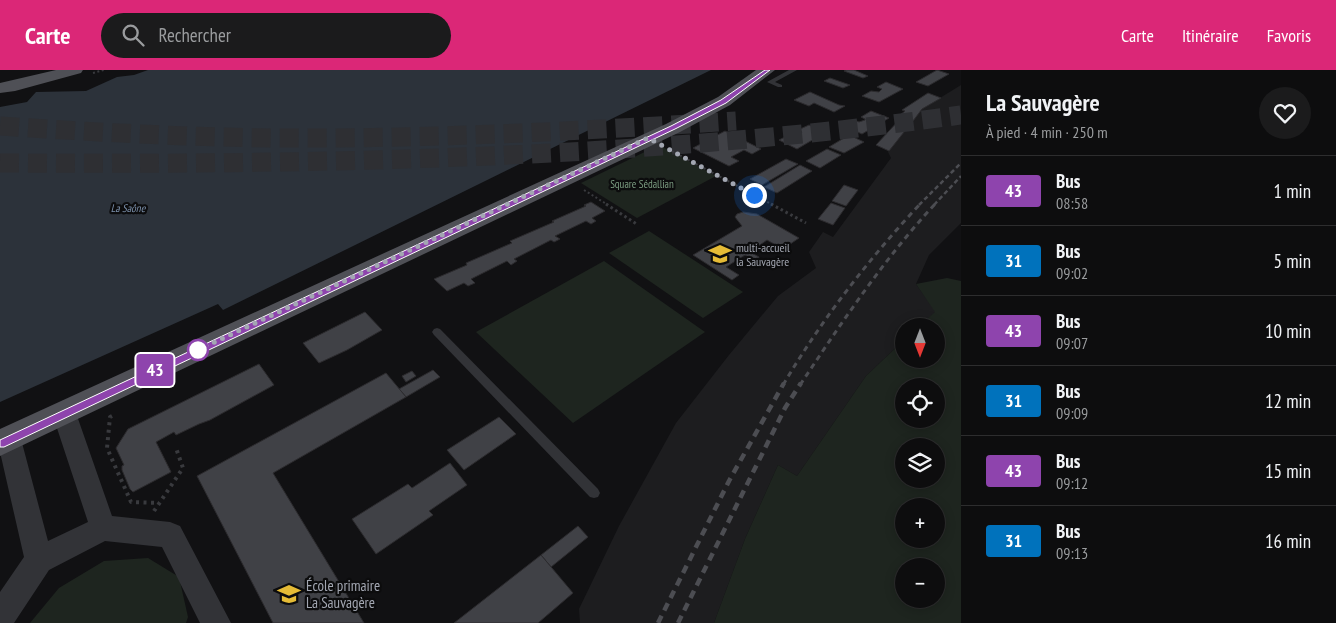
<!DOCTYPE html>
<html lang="fr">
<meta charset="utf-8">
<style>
:root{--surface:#0d0d0e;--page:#1b1b1c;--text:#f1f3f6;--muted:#9a9c9e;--line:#2d2d2e;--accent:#db2777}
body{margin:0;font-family:"PT Sans Narrow",sans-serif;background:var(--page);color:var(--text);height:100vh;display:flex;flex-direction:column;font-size:19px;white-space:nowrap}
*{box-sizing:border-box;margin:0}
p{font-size:16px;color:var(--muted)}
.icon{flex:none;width:28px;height:28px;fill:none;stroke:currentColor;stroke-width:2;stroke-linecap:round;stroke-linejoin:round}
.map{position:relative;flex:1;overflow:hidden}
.panel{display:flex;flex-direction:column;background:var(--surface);width:375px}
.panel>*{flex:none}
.badge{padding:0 10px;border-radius:4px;font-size:18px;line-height:32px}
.needle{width:32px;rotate:180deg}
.tools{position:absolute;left:895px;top:248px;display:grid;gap:10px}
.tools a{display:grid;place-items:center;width:50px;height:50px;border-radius:50%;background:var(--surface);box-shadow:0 2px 12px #0003,0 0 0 1px var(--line);font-size:25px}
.you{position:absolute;width:25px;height:25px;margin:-12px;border:4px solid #fff;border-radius:50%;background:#1a73e8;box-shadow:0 0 0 8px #1a73e833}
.map>.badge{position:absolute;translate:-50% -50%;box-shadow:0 0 0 2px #fff}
.round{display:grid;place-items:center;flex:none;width:52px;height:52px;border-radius:26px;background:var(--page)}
.summary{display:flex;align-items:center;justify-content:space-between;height:85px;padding:0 25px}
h1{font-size:24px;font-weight:600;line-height:38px}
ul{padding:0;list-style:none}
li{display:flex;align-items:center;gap:15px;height:70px;padding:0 25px;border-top:1px solid var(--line)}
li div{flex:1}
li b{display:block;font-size:19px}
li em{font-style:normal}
li .badge{min-width:55px;font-weight:700;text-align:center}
header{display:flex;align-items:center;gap:30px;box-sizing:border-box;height:70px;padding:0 25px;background:var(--accent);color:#fff}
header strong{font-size:24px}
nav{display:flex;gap:28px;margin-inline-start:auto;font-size:18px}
.search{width:350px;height:45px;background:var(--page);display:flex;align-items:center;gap:12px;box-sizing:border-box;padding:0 18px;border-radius:28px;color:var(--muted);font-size:19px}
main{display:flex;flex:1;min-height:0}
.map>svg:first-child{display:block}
</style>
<header>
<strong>Carte</strong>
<div class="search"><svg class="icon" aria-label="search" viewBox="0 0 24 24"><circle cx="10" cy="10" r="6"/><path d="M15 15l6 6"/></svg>Rechercher</div>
<nav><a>Carte</a><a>Itinéraire</a><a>Favoris</a></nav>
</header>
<main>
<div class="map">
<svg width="961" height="553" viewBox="0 0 961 553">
<rect width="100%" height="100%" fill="#111113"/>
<path fill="#1d1d1f" d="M961,15v138l-32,32 -13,29 20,28 -17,14h-15v14l-38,36 -69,100 -19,-11 -33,74 -31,84h-134l-1,-14 40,-83 57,-103 53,-68 49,-59 38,-28 -7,-16 14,-20 10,5 58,-79 -3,-6 34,-43z"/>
<g fill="#1e251f" fill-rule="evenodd">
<path d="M659,75l57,31 -79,42 -56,-35z"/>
<path d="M649,161l94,61 -40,26 -94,-65z"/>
<path d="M604,191l101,71 -132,91 -97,-91z"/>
<path d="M947,208l14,3v342h-247l31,-84 33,-74 19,11 69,-100 38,-36v19h32v-33h-17l16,-14 -19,-28zM936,316v33h-32v-33zM904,376h32v33h-32zM936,436v33h-32v-33zM936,496v33h-32v-33z"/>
<path d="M148,488l31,19 9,40 -2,6h-156l29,-35 45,-27z"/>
</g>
<path fill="#2c323a" d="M148,0h563l-488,240 -5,-6 -218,98v-295l27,-5 9,-10 50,-1 31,-14 17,-2z"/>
<g fill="#404146" stroke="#2c2b2e">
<path d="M846,0h8l14,6 -5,2 -19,-7z"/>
<path d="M937,0l12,4 -21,12 -12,-4z"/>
<path d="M830,8l20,7 -7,3 -19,-7z"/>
<path d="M886,12l17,7 -24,13 -17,-6 9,-5 8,1 3,-3 -5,-2z"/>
<path d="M810,22l29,13 6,1 -11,6 -20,-9 -5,3 -15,-6z"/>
<path d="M928,23l13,5 -19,11 -9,12 -14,-5 6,-5 -3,-1z"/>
<path d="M871,41l18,7 -27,16 -18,-8 10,-6 5,2 6,-2v-1l-4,-2z"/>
<path d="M901,48l11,4 -23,29 -13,-6z"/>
<path d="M809,55l17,7 -29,17 -18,-9 12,-6 8,2 3,-4 -4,-2z"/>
<path d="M725,61l36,18 -9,5 -8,-4 -13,7 8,4 -10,5 -36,-18z"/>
<path d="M849,65l15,7 -20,11 -15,-6z"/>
<path d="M827,79l14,6 -21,13 -14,-7z"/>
<path d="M786,89l12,5 -36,21 -12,-6z"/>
<path d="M800,95l12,6 -35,22 -13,-6z"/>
<path d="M844,115l14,5 -12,16 -14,-5z"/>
<path d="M591,132l14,9 -13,7 4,3 -5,3 -5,-3 -31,15 5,3 -6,3 -3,-2 -37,19 3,2 -6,4 -4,-4 -36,18 4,4 -7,3 -4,-3 -17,8 -13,-12 33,-14 -1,-2 46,-20 -2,-2 44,-19 -2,-1 34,-15 -2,-1z"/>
<path d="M831,133l14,5 -12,17 -15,-6z"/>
<path d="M743,142l14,2 42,24 -16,11 -16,-9 -17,12 9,5 -1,3h-4l-9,-5 -19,12 13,8 -7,5 -39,-25 49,-29 -7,-9 2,-3z"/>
<path d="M365,242l17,18 -35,20 -28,13 -16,-20z"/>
<path d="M259,294l15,21 -64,35 -11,4 -23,11 -2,-3 -18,10 15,30 -38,20 -3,-3 -8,-19v-4l2,-1 -8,-17 12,-19z"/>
<path d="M433,300l7,7 -34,20 -7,-8z"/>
<path d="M412,301l4,5 -10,6 -4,-6z"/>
<path d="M386,303l20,24 -133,76 91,150h-91l-76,-147z"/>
<path d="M499,347l17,17 -52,36 -17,-20z"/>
<path d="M450,393l17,22 -38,26 4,4 -57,39 -24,-35 56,-35 4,4z"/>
<path d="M578,456l10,11 -37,30 -10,-12z"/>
<path d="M541,485l32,38 -35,30h-84z"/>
</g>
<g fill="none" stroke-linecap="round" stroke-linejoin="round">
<g stroke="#2e2f33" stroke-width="19" stroke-dasharray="19 9" stroke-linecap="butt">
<path d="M0,56c92,6 183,11 275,12 154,1 308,-7 461,-17"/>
<path d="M0,93c321,2 643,-4 961,-48"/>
</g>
<g stroke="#393a3e" stroke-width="2" stroke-dasharray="2 2.5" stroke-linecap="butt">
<path d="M93,3l11,-3"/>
<path d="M668,79l105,56"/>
<path d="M584,120l24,15"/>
</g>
<g stroke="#393a3e" stroke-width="3" stroke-dasharray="2.5 3" stroke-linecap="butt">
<path d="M606,134l32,21"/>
<path d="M771,134l35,19"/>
</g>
<g stroke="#393a3e" stroke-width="4" stroke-dasharray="3 4.5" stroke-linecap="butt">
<path d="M112,346l-2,1 -3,31 24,54 28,1"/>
<path d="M154,441l29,-43 -7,-20"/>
</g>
<g fill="#323337" fill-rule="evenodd">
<path d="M789,0h8l-22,12 7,3v2h-4l-11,-5z"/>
<path d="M437,258l3,1 158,160 2,4 -2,4 -4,1 -4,-1 -156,-162 -2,-3 2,-3z"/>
</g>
<path fill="#323337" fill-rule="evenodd" d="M64,333l8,3 4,7 36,103 58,6 10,4 51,97h-31l-38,-76 -57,-6 -56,29 -35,53h-14v-31l24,-35 -24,-105v-20l9,-3 9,3 3,7 27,102 40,-19 -36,-109 4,-7z"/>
<g fill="#4f5056" fill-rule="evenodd">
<path d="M56,0h27l-2,3 -66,18 -15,2v-10z"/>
<path d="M756,0h19l-45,35 -50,27 -680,324v-27l666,-305 52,-27z"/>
</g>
<g stroke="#4c4d52" stroke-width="2.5" stroke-dasharray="4.5 3" stroke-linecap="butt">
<path d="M919,135l42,-42"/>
<path d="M934,135l27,-29"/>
</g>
<g stroke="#4c4d52" stroke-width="3" stroke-dasharray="5.5 4.5" stroke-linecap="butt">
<path d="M783,315c39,-66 85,-125 137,-181"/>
<path d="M800,315c42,-63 84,-126 135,-181"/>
</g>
<g stroke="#4c4d52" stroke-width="4.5" stroke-dasharray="8 6" stroke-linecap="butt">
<path d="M658,553l71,-142 55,-98"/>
<path d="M678,553l107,-215 16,-25"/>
</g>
</g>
<path fill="#8e44ad" stroke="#fff" d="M765,0h5l-44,33 -51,26 -671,318h-4v-7l671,-314 50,-26z"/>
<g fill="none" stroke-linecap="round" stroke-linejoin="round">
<path stroke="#a3a7b2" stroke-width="5" stroke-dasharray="0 9" d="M198,280l450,-212 106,57"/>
</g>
<defs>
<symbol id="school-bare" viewBox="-9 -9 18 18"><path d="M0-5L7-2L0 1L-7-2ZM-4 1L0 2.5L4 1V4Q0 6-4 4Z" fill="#e5bb36" stroke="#0c0c0d" stroke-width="2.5" paint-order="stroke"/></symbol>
</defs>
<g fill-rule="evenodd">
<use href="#school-bare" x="704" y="168" width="32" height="32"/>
<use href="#school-bare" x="273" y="508" width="32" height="32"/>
</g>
<circle fill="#fff" stroke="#8e44ad" stroke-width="2.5" cx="198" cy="280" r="10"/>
<g text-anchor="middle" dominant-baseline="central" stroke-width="4.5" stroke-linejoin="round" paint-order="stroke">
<g font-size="11" fill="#7b9c81" stroke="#0c0c0d">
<text x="642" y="114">Square Sédallian</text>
</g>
<g font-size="11" font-style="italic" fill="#7c91ac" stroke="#0c0c0d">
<text x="128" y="138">La Saône</text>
</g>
<g font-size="12" fill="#a3a7b2" stroke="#0c0c0d" text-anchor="start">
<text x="736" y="177">multi-accueil<tspan x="736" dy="14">la Sauvagère</tspan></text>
</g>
<g font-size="15" fill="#a3a7b2" stroke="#0c0c0d" text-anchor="start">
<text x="306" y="515">École primaire<tspan x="306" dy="17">La Sauvagère</tspan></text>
</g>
</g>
</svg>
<div class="tools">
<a><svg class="needle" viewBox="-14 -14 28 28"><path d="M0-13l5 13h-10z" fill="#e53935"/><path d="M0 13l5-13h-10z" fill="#9a9c9e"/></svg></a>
<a><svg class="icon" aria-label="locate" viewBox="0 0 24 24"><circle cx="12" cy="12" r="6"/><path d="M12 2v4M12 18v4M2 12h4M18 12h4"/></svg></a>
<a><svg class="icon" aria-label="layers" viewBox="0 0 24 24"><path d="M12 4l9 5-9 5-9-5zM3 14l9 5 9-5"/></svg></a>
<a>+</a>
<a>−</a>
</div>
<div class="you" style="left:754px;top:125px"></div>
<b class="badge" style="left:155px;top:300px;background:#8e44ad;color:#fff">43</b>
</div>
<section class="panel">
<div class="summary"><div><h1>La Sauvagère</h1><p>À pied · 4 min · 250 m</p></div><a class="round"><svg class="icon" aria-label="heart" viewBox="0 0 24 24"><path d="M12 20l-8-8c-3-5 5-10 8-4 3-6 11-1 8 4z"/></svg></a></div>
<ul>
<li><span class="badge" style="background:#8e44ad;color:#fff">43</span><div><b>Bus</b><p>08:58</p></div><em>1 min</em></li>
<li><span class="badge" style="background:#0072bc;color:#fff">31</span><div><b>Bus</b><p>09:02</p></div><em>5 min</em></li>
<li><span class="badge" style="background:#8e44ad;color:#fff">43</span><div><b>Bus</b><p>09:07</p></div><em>10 min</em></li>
<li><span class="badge" style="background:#0072bc;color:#fff">31</span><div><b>Bus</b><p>09:09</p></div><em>12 min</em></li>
<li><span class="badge" style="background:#8e44ad;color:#fff">43</span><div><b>Bus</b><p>09:12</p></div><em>15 min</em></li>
<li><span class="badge" style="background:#0072bc;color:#fff">31</span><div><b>Bus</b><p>09:13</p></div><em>16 min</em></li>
</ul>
</section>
</main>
